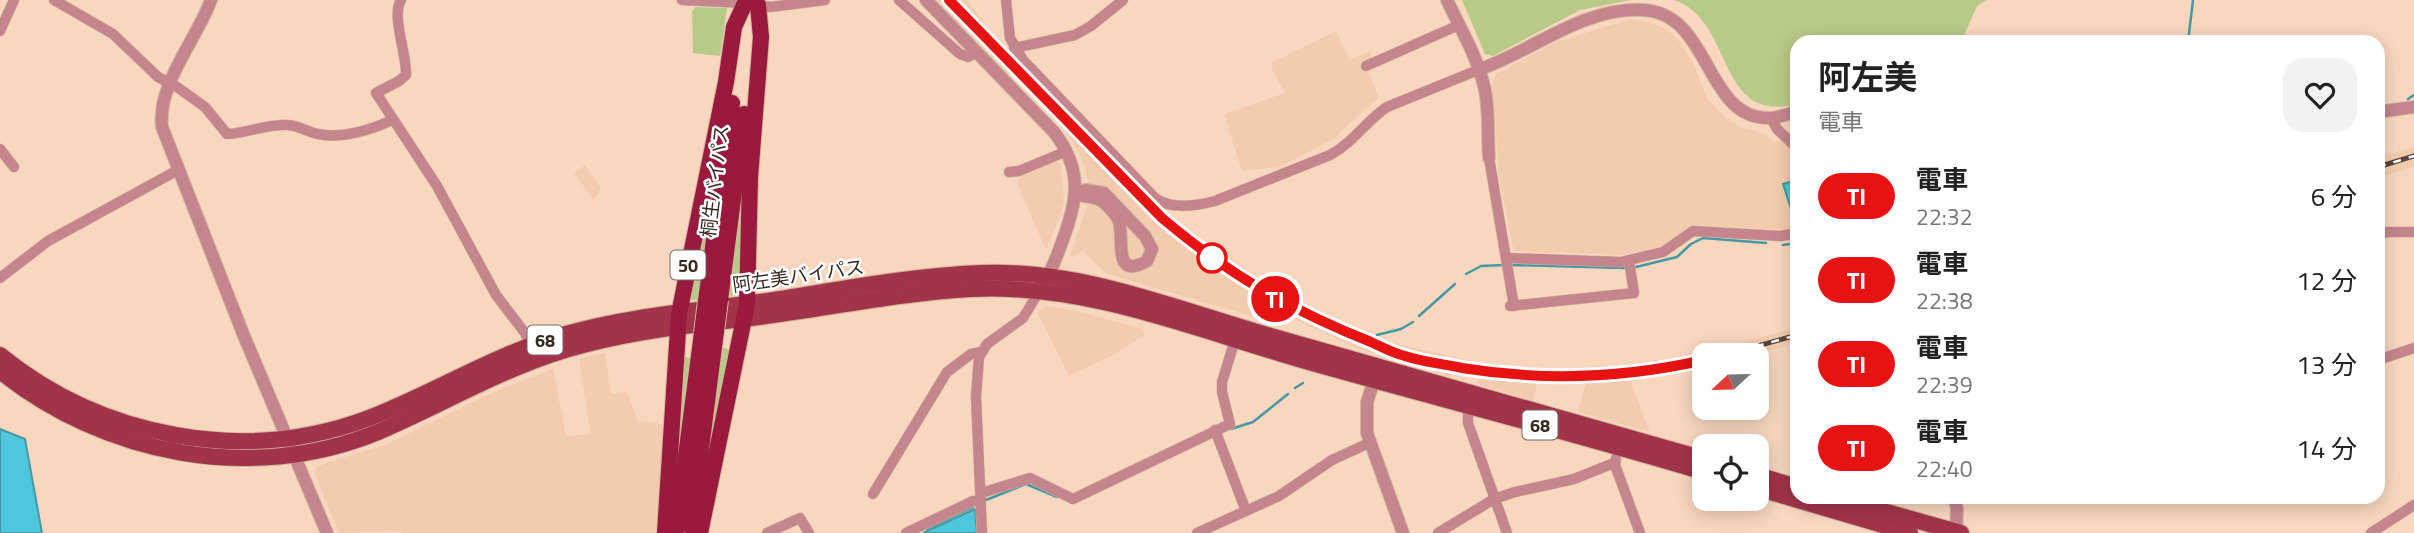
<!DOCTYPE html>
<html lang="ja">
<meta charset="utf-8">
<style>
:root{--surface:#fff;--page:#f2f2f2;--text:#222;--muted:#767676}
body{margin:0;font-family:"Titillium Web","Noto Sans JP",sans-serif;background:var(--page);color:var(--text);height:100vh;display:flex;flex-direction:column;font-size:26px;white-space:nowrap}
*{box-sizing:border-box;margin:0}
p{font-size:23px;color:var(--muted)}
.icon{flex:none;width:38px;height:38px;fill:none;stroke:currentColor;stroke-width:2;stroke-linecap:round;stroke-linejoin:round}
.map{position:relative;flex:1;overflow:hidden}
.side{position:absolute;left:1790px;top:35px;width:595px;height:469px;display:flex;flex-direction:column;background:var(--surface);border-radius:21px;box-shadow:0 4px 18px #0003}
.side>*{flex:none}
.badge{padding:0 14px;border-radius:23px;font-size:24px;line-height:46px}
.needle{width:46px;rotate:248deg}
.controls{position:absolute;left:1692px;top:343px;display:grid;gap:14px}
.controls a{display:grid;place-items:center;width:77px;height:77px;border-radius:14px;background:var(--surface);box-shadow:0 4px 18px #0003;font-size:35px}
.map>.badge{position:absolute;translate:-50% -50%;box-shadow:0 0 0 4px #fff}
.round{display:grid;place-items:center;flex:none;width:74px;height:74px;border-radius:21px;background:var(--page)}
.overview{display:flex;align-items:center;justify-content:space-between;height:119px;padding:0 28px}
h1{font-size:33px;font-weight:700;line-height:52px}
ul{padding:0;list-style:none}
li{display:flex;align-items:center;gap:21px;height:84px;padding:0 28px}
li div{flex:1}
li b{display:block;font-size:26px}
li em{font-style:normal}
li .badge{min-width:77px;font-weight:700;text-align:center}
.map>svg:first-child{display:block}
</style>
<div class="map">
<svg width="2414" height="533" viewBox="0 0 2414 533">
<rect width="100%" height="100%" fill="#f9d7bf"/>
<g fill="#f3ccaf">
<path d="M936,0h31l34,45 15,13 -3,13 -5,4z"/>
<path d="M1631,19l23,4 17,10 8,8 12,18 17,40 14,15 18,13 23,6 12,10 4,-4 18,15v74l-12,2 -86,-4 -39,22 -38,7 -106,-4 -3,-3 -15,-76 -2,-44 -5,-41 5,-13 60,-32z"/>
<path d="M1336,31l13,29 21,-9 2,7 -6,8 13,31 -46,42 -53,28 -38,4 -18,-57 61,-21 -14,-25 2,-2 -2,-3z"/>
<path d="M1023,67l101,107 59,57 12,8 2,-3 26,20 96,57 78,31 84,19 51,6h26l70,-3 68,-10 101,-29v16l-42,12h-51v13l-72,11 -1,5 19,48 -72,-20 8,-28h-49l-4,17 -56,-17 1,-5 -17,-5 -6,-1 -4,4 -77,-27 -3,3 -17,-6 -96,-45 -6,14 -145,-42 -25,-24 -10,8 -2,-3 18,-51 1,-18 -7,-27 -15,-26 -50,-53z"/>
<path d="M2414,147v20l-36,11v-20z"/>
<path d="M1055,160l6,5 3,36 -3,13 -15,36 -29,-67 3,-7z"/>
<path d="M585,165l16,23 -7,12 -20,-26z"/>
<path d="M1046,306l30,5 64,17 5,7 -32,20 -44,21 -32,-64z"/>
<path d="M605,353l6,41 16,-2 11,29 25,3 -5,109h-254l-2,-2 -63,2 -24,-59 1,-6 12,-6 57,-17 106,-52 62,-24 13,67 25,-2 -12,-75z"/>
</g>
<g fill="#b8ca88">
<path d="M1462,0h169l-51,10 -87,46 -8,-2z"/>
<path d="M1674,0h313l-10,6 -16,36h-164v62c-82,21 -62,-84 -123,-104z"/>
<path d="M695,7l32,1 -7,48 -27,-3 -1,-41z"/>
<path d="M723,119l-24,181h-8l-1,-2z"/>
<path d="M749,122l-8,170 -6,4 -8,-1z"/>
<path d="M722,347l11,4 -32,153 19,-156z"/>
<path d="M679,356l12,2 -19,151z"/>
</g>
<g fill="#4ec7dd" stroke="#4798a5" stroke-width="2">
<path d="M1797,180v40l-2,1 -12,-37z"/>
<path d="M0,429l25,10 17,94h-42z"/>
<path d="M975,509l2,24h-54z"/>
</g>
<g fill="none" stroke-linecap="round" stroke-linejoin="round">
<g stroke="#4798a5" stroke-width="2.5">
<path d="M2188,42l5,-42"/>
<path d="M2408,99l6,-4"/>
<path d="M1783,245l14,-2"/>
<path d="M1511,265l114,3"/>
<path d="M1636,267l41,-10 14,-13 12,-6 63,5"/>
<path d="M1466,274l15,-8 22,-1"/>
<path d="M1419,316l36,-32"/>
<path d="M1377,335l24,-6 12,-7"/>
<path d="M1295,388l8,-5"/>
<path d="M1231,429l22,-7 35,-28"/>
<path d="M986,500l40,-16 31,13"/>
<path d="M926,529l47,-22"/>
</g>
<defs>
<g id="minor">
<path d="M54,0l59,34 45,43 19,10 28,20 22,27c20,-1 40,-10 60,-9 11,0 20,7 31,9 24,5 53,-4 74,-14"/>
<path d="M401,0c-10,16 6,54 5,75l-7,6 -23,12 61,93 59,109 29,38 6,13"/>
<path d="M682,0l63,3"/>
<path d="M899,0l61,54 8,3 8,-5"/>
<path d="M1006,0l4,38 13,22 132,138c16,12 41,8 60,3l115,-46c23,-12 36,-34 57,-48l91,-37"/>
<path d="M758,5l12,2 55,-7"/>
<path d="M0,31l14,-31"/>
<path d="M1014,48l61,-13 16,-9 32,-26"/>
<path d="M1366,66l93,-41"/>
<path d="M1771,118l6,11 20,19"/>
<path d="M0,149l14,18"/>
<path d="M1489,158l25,148"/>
<path d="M1009,172l10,-1 48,-20"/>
<path d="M2378,235l9,-3h27"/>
<path d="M1506,258l115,4 42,-10 30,-21 88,5 16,-3"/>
<path d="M0,278l48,-37 130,-71"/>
<path d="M1510,306l124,-13 -5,-32"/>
<path d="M2378,360l36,-12"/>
<path d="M1468,406v17l39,110"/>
<path d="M1215,430l31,81"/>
<path d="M1616,458l-1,7 25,68"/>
<path d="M981,493l49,-15 43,21 157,-75 -8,-32v-10l13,-42"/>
<path d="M873,494l74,-122 24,-18 10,-2"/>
<path d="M767,533l33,-15 9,15"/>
<path d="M906,533l67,-32h8"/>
<path d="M982,533l-6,-136 3,-40 8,-13 36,-26 17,-28"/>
<path d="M1197,533l82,-37 53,-36 37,-17"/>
<path d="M1438,533l56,-34 21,-7 59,-13 40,-16"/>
<path d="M2371,533l43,-28"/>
</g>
<g id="tertiary">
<path d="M211,0c-14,39 -54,84 -49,127l82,209 83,197"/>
<path d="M926,0l128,132c29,38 24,68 8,110 -5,14 -10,28 -18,41"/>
<path d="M1447,0c13,28 30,56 37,86 6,24 3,48 5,72"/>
<path d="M1478,70c55,-19 104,-63 165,-60 69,3 61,111 128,108 9,-1 18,-4 26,-7"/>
<path d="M2378,112l36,-5"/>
<path d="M1086,190l18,3 41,43 7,13 -5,12c-37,21 -21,-28 -29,-42 -3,-6 -14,-18 -20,-20 -7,-3 -15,-2 -22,-5z"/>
<path d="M1377,372l-10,30v31l36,100"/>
<path d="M1954,497l3,12 -1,22"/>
</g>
<g id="primary">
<path d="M0,355c102,83 245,110 369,63 67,-26 128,-65 197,-84 62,-18 130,-23 194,-32 73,-11 147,-26 221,-29 99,-4 192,35 286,62 146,41 292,82 437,124"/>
<path d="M0,371c104,84 252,113 378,61 68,-29 133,-69 205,-87 57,-15 117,-21 176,-28 70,-9 141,-24 212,-28 117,-6 228,42 338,73 132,37 264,71 395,110"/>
<path d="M1757,475l40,12"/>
<path d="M1757,488l153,45"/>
<path d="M1833,497l128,36"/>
</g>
<g id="trunk">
<path d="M720,300l24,-186"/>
<path d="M706,301l26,-198"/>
<path d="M691,527l25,-196"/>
<path d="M665,533l14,-219 47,-232 8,-55 11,-24"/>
<path d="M676,533l26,-200"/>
<path d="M700,533l47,-229 3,-127 11,-140 -3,-32"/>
</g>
</defs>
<use href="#minor" stroke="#d2b49f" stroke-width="11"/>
<use href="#tertiary" stroke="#d2b49f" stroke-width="14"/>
<use href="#primary" stroke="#d2b49f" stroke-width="18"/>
<use href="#trunk" stroke="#d2b49f" stroke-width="18"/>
<use href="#minor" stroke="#c4868c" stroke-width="10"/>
<use href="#tertiary" stroke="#c4868c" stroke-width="12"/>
<use href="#primary" stroke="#a23449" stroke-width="16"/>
<use href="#trunk" stroke="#9a1a3d" stroke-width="16"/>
<defs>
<g id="rail">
<path d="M949,0c45,47 90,94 136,141 35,37 70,74 111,106 52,40 110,70 171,94 13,5 25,11 39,15 91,28 206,25 298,4"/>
<path d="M2378,167l36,-11"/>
<path d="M1725,355l72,-20"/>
</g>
</defs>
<use href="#rail" stroke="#58473c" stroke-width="5"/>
<use href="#rail" stroke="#fff" stroke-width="2.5" stroke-dasharray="8" stroke-linecap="butt"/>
<defs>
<g id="trunk-bridge">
<path d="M716,331l4,-31"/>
<path d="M702,333l4,-32"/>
</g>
</defs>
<use href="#trunk-bridge" stroke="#d2b49f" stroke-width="18" stroke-linecap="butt"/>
<use href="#trunk-bridge" stroke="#9a1a3d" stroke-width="16"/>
</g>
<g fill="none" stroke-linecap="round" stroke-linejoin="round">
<defs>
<path id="line" d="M949,0l213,218c66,56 128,92 209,124 11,5 22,11 34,14 18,6 38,8 57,12 80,13 163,10 242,-8"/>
</defs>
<use href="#line" stroke="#fff" stroke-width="16"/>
<use href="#line" stroke="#e71212" stroke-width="10"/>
</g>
<circle fill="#fff" stroke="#e71212" stroke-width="3.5" cx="1212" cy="258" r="14"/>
<g text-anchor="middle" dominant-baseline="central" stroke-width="5" stroke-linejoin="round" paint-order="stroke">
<g fill="#fff" stroke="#736a64" stroke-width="2">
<rect x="670.5" y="250.5" width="35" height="29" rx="5"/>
<rect x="527.5" y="325.5" width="35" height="29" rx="5"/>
<rect x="1522.5" y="410.5" width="35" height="29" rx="5"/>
</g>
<g font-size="18" font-weight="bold" fill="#372a21">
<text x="688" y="265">50</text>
<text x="545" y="340">68</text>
<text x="1540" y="425">68</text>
</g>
<g font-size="19" fill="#372a21" stroke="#fff">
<text transform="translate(714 181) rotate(-83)">桐生バイパス</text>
<text transform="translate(798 275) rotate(-8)">阿左美バイパス</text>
</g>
</g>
</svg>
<div class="controls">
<a><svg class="needle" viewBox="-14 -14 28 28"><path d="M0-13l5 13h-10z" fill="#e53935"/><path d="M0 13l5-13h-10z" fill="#767676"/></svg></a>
<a><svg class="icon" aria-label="locate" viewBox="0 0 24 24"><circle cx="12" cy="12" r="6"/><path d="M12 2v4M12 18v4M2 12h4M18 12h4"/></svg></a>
</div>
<b class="badge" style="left:1275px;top:299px;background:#e71212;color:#fff">TI</b>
<section class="side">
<div class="overview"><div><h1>阿左美</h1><p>電車</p></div><a class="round"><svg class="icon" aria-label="heart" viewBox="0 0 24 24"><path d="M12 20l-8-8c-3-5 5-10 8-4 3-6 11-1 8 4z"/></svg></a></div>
<ul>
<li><span class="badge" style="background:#e71212;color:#fff">TI</span><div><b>電車</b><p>22:32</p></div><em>6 分</em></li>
<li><span class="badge" style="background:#e71212;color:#fff">TI</span><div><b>電車</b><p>22:38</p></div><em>12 分</em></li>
<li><span class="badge" style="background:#e71212;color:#fff">TI</span><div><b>電車</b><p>22:39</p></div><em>13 分</em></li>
<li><span class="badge" style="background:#e71212;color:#fff">TI</span><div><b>電車</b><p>22:40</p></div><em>14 分</em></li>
</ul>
</section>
</div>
